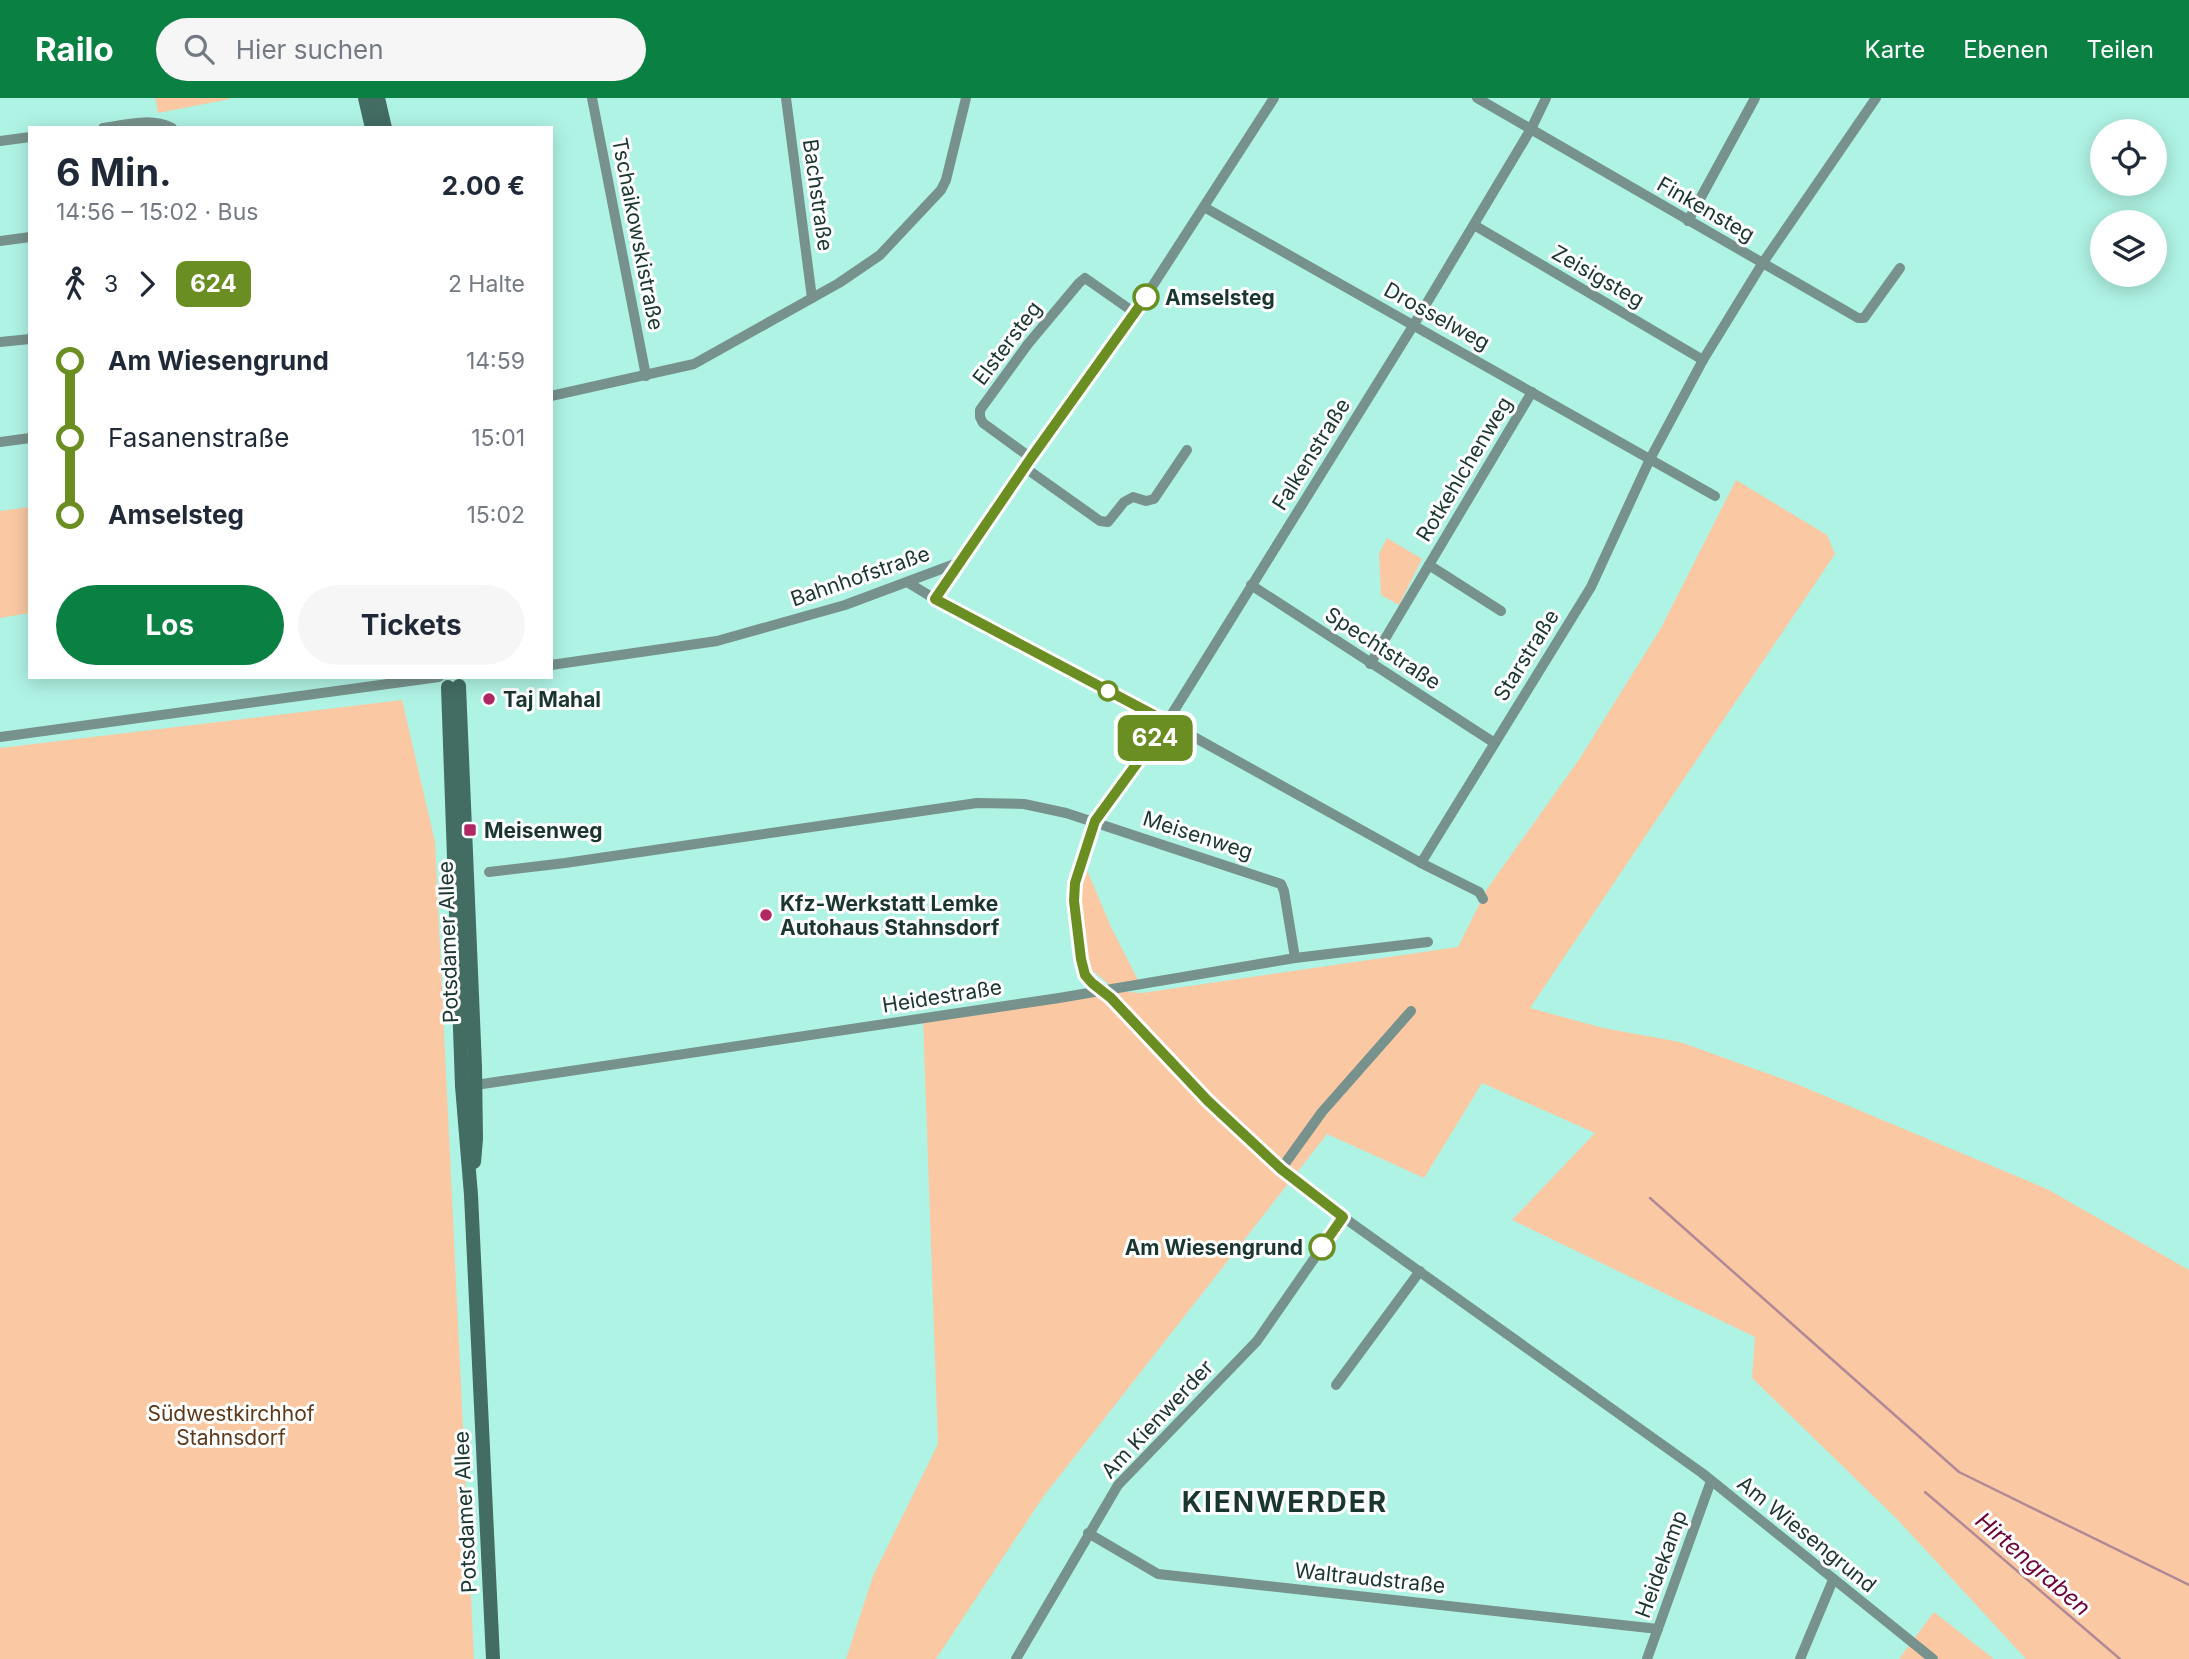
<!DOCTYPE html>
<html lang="de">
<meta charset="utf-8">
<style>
:root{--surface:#fff;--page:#f6f6f7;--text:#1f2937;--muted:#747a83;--accent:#0b8043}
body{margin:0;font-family:Inter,sans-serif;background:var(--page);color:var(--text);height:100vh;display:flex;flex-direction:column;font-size:26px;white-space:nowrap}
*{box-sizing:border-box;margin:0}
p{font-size:23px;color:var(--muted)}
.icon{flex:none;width:38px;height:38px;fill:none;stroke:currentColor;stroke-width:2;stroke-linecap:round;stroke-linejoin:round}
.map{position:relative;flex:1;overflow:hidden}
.side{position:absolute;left:28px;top:28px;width:525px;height:553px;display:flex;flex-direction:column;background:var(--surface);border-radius:0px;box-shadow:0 4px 18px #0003}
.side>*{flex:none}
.badge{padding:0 14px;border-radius:10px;font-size:24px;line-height:46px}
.fabs{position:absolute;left:2090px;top:21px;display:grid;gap:14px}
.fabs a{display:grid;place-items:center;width:77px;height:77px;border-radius:50%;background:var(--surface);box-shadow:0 4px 18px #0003;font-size:35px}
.map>.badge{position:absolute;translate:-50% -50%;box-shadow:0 0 0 4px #fff}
.legs{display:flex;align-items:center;gap:10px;height:77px;padding:0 28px;font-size:23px}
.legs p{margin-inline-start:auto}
.headline{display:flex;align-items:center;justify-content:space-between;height:119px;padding:0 28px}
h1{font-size:38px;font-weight:700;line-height:52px}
.button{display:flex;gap:14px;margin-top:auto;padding:14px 28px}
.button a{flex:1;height:80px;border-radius:42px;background:var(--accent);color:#fff;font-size:28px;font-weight:700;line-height:80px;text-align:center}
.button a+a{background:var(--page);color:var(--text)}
ul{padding:0 28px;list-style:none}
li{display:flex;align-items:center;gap:24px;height:77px;font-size:26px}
li i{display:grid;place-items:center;width:10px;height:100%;margin:0 9px;background:currentColor}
li i::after{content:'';width:18px;height:18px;margin:-9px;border:5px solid;border-radius:50%;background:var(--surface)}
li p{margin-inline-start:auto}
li:first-child i{background:linear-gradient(#0000 50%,currentColor 0)}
li:last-child i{background:linear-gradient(currentColor 50%,#0000 0)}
header{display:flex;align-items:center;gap:42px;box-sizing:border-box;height:98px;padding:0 35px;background:var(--accent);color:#fff}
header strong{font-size:33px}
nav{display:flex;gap:38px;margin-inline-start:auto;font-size:24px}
.search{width:490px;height:63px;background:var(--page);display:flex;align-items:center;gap:18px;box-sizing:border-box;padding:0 24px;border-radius:38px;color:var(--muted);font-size:26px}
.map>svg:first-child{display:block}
</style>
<header>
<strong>Railo</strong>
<div class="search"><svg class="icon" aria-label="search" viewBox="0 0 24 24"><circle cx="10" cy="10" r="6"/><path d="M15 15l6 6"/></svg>Hier suchen</div>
<nav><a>Karte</a><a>Ebenen</a><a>Teilen</a></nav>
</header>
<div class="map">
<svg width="2189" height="1561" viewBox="0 0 2189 1561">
<rect width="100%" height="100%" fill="#aff3e4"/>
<g fill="#fac9a3">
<path d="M155,0h75v1l-72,14z"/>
<path d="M1736,382l91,55 8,19 -305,454 73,20 77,14 114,41 253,106 142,81v389h-163l-129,-140 -145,-141 3,-41 -243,-117 83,-87 -113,-50 -58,95 -97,-44 -284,363 -107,162h-90l27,-83 65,-132 -15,-426 177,-28 42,3 316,-46 29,-58 93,-131 81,-130z"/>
<path d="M30,409v106l-30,5v-107z"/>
<path d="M1387,440l35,21 -23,46 -18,-10 -2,-41z"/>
<path d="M402,602l33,142 39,817h-474v-911z"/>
<path d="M1084,765l27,64 28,55 -28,4 -24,-20 -11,-65z"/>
<path d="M1934,1514l60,47h-95z"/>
</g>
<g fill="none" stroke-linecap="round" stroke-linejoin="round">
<g stroke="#b18996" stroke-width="2.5">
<path d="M1650,1100l309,274 230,113"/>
<path d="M1925,1394l195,167"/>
</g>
<g stroke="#77928c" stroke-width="10">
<path d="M592,0l54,278"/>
<path d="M786,0l26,200"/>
<path d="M1477,0l381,220h6l36,-50"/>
<path d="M1546,0l-15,31 -118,197 -246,396 -72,99 -20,62 -1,18 7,58 4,16 7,8 19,15 97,103 73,68 62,48 359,256 231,186"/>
<path d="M103,30c22,-3 48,-11 69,0"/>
<path d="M0,43l30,-4"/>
<path d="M1204,109l511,289"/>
<path d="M1688,123l67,-123"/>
<path d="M1474,127l229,135"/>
<path d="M0,143l30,-4"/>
<path d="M0,244l30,-3"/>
<path d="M551,298l143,-32 145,-81 41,-28 61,-65 5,-10 20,-82"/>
<path d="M0,344l30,-4"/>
<path d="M1031,360l-48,-35 -3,-6v-7l48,-66 51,-61 6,-5 50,35"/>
<path d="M1024,369l76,54 8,1 16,-20 9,-5 13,4 8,-2 33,-49"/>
<path d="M1429,467l72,46"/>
<path d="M907,484l28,17 232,123 254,141 58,29 4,7"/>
<path d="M1251,487l242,157"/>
<path d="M935,501l96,-141 104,-145 139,-215"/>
<path d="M1370,566l162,-272"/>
<path d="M551,567l166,-24 128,-36 115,-43"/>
<path d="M0,639l439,-60"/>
<path d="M1421,765l170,-276 59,-128 53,-99 59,-96 114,-166"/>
<path d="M489,774l76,-9 412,-60 47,1 42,9 215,71 3,7 11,67"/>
<path d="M469,988l590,-88 236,-40 133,-16"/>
<path d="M1281,1071l41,-57 89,-101"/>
<path d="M1336,1287l84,-114"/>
<path d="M1088,1435l70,41 500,55"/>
<path d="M1016,1561l102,-174 139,-144 86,-124"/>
<path d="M1647,1561l64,-178"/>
<path d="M1800,1561l33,-79"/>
</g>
<g stroke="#436c63" stroke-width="14">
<path d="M365,0l7,30"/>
<path d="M378,0l7,30"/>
<path d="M459,588l16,381 1,72 -2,23"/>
<path d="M448,589l14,399 9,109 22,464"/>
</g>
</g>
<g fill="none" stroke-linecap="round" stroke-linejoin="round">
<defs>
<path id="line-1" d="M1146,199l-115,161 -96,141 232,123 -72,99 -20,62 -1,18 7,58 4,16 7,8 19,15 97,103 73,68 62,48 -21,30"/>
</defs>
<use href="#line-1" stroke="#fff" stroke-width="16"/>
<use href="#line-1" stroke="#6b8e23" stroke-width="10"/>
</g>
<g fill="#fff" stroke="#6b8e23" stroke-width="3.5">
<circle cx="1146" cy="199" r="12"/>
<circle cx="1108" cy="593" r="9"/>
<circle cx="1322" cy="1149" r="12"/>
</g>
<g fill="#b12764" stroke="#fff" stroke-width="2.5">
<circle cx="489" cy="601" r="7"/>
<rect x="463" y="725" width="14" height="14" rx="3.5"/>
<circle cx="766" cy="817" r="7"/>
</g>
<g text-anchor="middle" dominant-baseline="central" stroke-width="6" stroke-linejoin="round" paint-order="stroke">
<g font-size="21" fill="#1a3630" stroke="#fff">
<text transform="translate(818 97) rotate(82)">Bachstraße</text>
<text transform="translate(1706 111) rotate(30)">Finkensteg</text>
<text transform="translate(638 136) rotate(79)">Tschaikowskistraße</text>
<text transform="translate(1598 178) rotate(30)">Zeisigsteg</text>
<text transform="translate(1437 218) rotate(29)">Drosselweg</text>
<text transform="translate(1007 245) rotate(-53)">Elstersteg</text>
<text transform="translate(1311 356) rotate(-58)">Falkenstraße</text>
<text transform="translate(1464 371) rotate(-59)">Rotkehlchenweg</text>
<text transform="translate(860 478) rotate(-19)">Bahnhofstraße</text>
<text transform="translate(1383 550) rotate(33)">Spechtstraße</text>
<text transform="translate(1526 557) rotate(-58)">Starstraße</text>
<text transform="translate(1198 737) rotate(18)">Meisenweg</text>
<text transform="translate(448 844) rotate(-92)">Potsdamer Allee</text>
<text transform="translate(942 898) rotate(-9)">Heidestraße</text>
<text transform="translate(1157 1321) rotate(-47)">Am Kienwerder</text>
<text transform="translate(465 1414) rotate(-93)">Potsdamer Allee</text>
<text transform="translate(1807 1436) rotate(39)">Am Wiesengrund</text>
<text transform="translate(1661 1466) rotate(-70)">Heidekamp</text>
<text transform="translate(1370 1480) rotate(6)">Waltraudstraße</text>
</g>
<g font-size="21" font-weight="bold" fill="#1a3630" stroke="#fff" text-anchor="start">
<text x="1165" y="199">Amselsteg</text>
<text x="1303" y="1149" text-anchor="end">Am Wiesengrund</text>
</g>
<g font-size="21" font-weight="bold" fill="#1a3630" stroke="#fff" text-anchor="start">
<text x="503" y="601">Taj Mahal</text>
<text x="484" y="732">Meisenweg</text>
<text x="780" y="805">Kfz-Werkstatt Lemke<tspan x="780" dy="24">Autohaus Stahnsdorf</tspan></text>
</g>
<g font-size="21" fill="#5d3919" stroke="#fff">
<text x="231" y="1315">Südwestkirchhof<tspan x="231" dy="24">Stahnsdorf</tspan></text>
</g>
<g font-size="23" font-style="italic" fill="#6c0437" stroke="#fff">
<text transform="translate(2033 1466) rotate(41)">Hirtengraben</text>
</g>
<g font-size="28" font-weight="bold" letter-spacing="2" fill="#1a3630" stroke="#fff">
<text x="1285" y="1404">KIENWERDER</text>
</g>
</g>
</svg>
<div class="fabs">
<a><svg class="icon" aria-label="locate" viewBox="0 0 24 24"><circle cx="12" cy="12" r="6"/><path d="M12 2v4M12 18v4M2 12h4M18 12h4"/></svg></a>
<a><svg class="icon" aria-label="layers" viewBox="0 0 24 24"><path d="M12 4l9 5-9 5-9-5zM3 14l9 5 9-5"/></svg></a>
</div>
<b class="badge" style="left:1155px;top:640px;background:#6b8e23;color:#fff">624</b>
<section class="side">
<div class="headline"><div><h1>6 Min.</h1><p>14:56 – 15:02 · Bus</p></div><b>2.00 €</b></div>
<div class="legs"><svg class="icon" aria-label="walk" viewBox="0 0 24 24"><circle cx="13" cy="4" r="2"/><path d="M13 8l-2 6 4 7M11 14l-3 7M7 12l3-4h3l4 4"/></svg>3<svg class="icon" aria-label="forward" viewBox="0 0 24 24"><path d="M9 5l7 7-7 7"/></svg><b class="badge" style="background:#6b8e23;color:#fff">624</b><p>2 Halte</p></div>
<ul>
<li><i style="color:#6b8e23"></i><b>Am Wiesengrund</b><p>14:59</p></li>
<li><i style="color:#6b8e23"></i><span>Fasanenstraße</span><p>15:01</p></li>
<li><i style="color:#6b8e23"></i><b>Amselsteg</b><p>15:02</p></li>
</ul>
<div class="button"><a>Los</a><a>Tickets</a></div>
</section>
</div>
